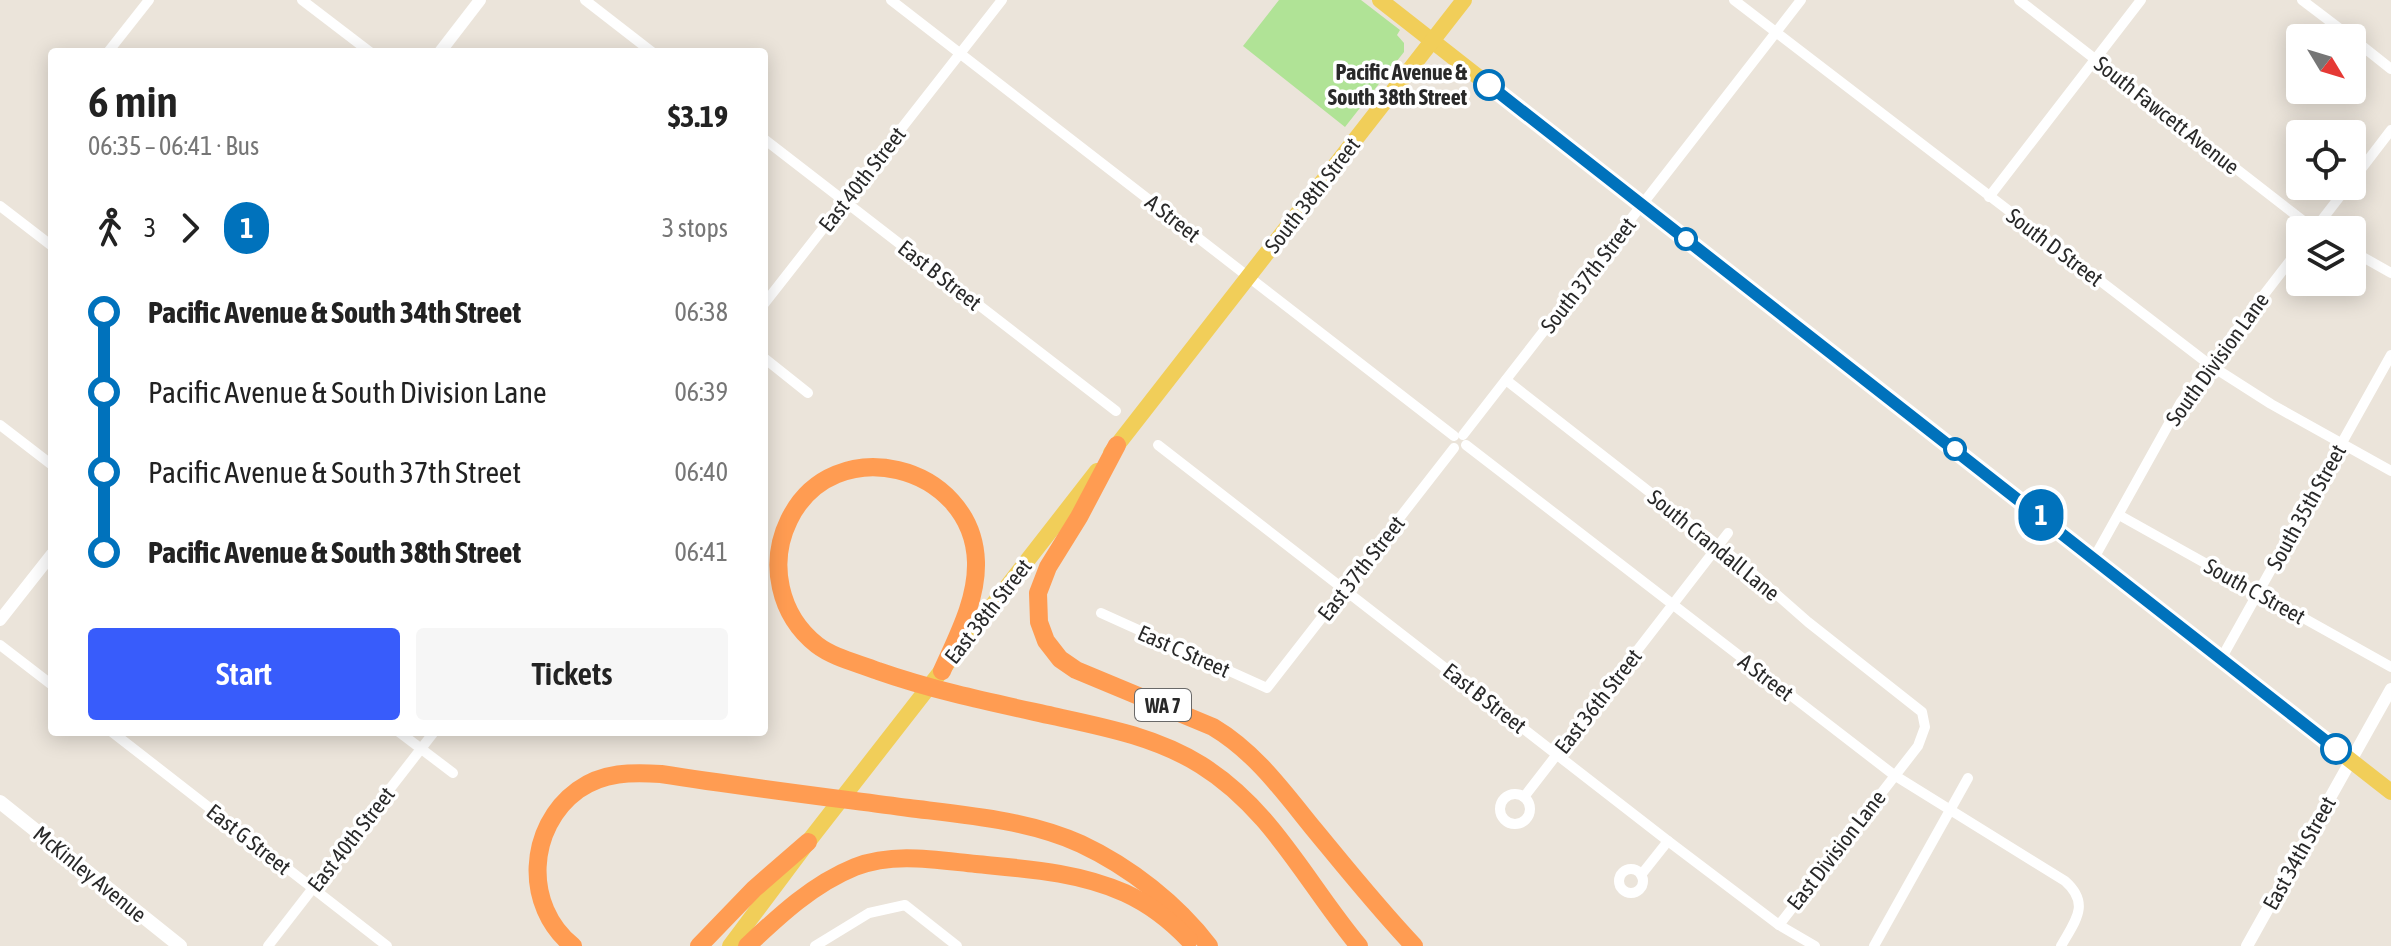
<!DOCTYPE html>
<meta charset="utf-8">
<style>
:root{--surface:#fff;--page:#f6f6f6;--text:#222;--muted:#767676;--accent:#385cfb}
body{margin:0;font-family:"Asap Condensed",sans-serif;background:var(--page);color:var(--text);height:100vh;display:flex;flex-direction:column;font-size:30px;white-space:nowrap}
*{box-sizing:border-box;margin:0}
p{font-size:26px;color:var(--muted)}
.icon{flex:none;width:44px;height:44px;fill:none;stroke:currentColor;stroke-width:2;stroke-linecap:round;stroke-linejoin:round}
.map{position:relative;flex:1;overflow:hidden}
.drawer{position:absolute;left:48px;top:48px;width:720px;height:688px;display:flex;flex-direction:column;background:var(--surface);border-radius:8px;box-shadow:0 4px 20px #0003}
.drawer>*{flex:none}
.badge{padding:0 16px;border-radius:26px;font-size:28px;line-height:52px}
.needle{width:52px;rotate:128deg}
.tools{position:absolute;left:2286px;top:24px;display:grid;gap:16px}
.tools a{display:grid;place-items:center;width:80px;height:80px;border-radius:8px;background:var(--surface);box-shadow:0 4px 20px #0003;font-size:40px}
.map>.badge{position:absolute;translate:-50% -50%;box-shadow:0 0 0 4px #fff}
.legs{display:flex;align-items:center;gap:12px;height:88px;padding:0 40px;font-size:26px}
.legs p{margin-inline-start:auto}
.overview{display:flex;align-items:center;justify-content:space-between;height:136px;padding:0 40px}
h1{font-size:44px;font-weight:600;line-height:60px}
.button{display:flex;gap:16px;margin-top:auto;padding:16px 40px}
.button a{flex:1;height:92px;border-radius:8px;background:var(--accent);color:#fff;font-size:32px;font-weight:600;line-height:92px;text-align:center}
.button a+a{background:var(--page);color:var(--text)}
ul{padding:0 40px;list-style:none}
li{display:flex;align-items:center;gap:28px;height:80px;font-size:30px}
li i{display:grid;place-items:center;width:12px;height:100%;margin:0 10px;background:currentColor}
li i::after{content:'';width:20px;height:20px;margin:-10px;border:6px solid;border-radius:50%;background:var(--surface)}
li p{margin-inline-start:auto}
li:first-child i{background:linear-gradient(#0000 50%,currentColor 0)}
li:last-child i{background:linear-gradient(currentColor 50%,#0000 0)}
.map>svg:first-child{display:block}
</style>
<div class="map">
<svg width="2391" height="946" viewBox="0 0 2391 946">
<rect width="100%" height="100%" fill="#ebe4da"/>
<path fill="#b0e396" d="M1279,0h82l39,30 -3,5 7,8v9l-59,75 -102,-81z"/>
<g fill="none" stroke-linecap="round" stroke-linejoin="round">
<g stroke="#fff" stroke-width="10">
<path d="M302,0l68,52"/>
<path d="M585,0l67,52"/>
<path d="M891,0l563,436"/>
<path d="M1734,0l476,365 61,39 120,67"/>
<path d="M2019,0l296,230"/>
<path d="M2302,0l50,38"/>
<path d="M2352,38l39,31"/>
<path d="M108,52l41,-52"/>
<path d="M764,139l352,272"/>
<path d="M2352,181l39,-51"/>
<path d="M1989,197l152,-197"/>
<path d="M0,206l52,40"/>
<path d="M2314,230l34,-44"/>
<path d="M2352,251l39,22"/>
<path d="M764,304l238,-304"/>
<path d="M764,358l44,35"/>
<path d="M1506,380l237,185 65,57 114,90 3,15 -7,19 -139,179"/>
<path d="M0,425l52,40"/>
<path d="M1463,435l338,-435"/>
<path d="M1158,445l510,396 111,84 36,21"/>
<path d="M1466,445l428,330 171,106c26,23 10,40 -4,65"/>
<path d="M2119,515l272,152"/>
<path d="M2094,558l87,-156 119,-154"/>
<path d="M1101,613l166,75 187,-240"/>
<path d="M0,645l52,40"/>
<path d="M2221,659l170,-304"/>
<path d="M112,732l275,214"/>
<path d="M399,732l54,41"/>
<circle cx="1515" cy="809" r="15"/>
<path d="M1524,797l204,-264"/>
<circle cx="1631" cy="881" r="12"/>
<path d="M1641,875l27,-34"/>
<path d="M268,946l166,-214"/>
<path d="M815,946l54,-33 36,-8 52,41"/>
<path d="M1874,946l94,-168"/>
</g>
<g stroke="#fff" stroke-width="12">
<path d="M440,52l40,-52"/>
<path d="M0,620l52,-66"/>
<path d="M2247,946l144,-257"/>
</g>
<path stroke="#fff" stroke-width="14" d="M0,802l180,144"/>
<g stroke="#f1ce59" stroke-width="16">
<path d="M1380,0l1011,792"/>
<path d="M1111,453l353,-453"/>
<path d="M730,946l78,-104 289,-371"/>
</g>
<g stroke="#ff9c52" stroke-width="18">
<path d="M1117,445l-38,72 -31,50 -10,26 1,29 7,19 14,18 16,11 137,57c42,25 70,64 100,101 33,40 65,80 101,118"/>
<path d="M942,671c15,-34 35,-71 34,-109 -3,-98 -143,-133 -187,-42 -21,43 -10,95 28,125 17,13 41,18 61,26 57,20 116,32 175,45 51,11 103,21 148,49 71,44 106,119 158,181"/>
<path d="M573,946c-50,-40 -46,-119 5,-156 25,-18 54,-18 83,-16 83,13 165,23 248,34 57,7 119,12 172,36 49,23 96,60 128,102"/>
<path d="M699,946l55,-57 54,-47"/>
<path d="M747,946c33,-31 66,-62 108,-79 39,-15 81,-7 121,-3 51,5 102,8 149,29 24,11 46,28 64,47"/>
</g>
</g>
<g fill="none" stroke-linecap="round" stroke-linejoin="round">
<defs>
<path id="line-1" d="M1489,85l847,664"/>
</defs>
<use href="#line-1" stroke="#fff" stroke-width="18"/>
<use href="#line-1" stroke="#0072bc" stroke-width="12"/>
</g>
<g fill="#fff" stroke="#0072bc" stroke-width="4">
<circle cx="1489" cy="85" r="14"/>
<circle cx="1686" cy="239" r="10"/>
<circle cx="1955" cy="449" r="10"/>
<circle cx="2336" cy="749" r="14"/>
</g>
<g text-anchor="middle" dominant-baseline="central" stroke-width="7" stroke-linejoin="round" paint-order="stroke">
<rect fill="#fff" stroke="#696969" stroke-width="2" x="1135" y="689" width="56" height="32" rx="6"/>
<g font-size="20" font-weight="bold" fill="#292929">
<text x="1163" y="705">WA 7</text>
</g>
<g font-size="22" font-weight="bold" fill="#292929" stroke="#fff" text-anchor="end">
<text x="1467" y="72">Pacific Avenue &amp;<tspan x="1467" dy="25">South 38th Street</tspan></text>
</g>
<g font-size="22" fill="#292929" stroke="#fff">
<text transform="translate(2167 115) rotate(38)">South Fawcett Avenue</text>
<text transform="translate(862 179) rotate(-52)">East 40th Street</text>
<text transform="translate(1312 195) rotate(-52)">South 38th Street</text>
<text transform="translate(1173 218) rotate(38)">A Street</text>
<text transform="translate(2055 247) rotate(37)">South D Street</text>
<text transform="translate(940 275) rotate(38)">East B Street</text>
<text transform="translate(1588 275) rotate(-52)">South 37th Street</text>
<text transform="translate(2217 359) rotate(-54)">South Division Lane</text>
<text transform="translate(2306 507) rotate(-61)">South 35th Street</text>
<text transform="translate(1714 545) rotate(39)">South Crandall Lane</text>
<text transform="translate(1361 568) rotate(-52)">East 37th Street</text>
<text transform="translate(2255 591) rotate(29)">South C Street</text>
<text transform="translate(988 611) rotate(-52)">East 38th Street</text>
<text transform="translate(1184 651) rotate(24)">East C Street</text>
<text transform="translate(1766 677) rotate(37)">A Street</text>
<text transform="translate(1485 698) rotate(38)">East B Street</text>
<text transform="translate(1598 701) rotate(-52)">East 36th Street</text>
<text transform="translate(249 839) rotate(38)">East G Street</text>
<text transform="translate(351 839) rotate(-52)">East 40th Street</text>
<text transform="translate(1836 850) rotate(-52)">East Division Lane</text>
<text transform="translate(2299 853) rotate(-61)">East 34th Street</text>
<text transform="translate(90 874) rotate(39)">McKinley Avenue</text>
</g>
</g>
</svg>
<div class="tools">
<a><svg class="needle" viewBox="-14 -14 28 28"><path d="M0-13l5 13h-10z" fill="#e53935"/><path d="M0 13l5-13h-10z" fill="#767676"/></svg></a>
<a><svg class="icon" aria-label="locate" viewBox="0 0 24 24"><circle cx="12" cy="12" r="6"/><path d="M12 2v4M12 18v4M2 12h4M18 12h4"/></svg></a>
<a><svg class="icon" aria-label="layers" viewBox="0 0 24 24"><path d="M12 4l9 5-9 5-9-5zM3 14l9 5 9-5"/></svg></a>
</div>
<b class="badge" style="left:2041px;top:515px;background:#0072bc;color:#fff">1</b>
<section class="drawer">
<div class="overview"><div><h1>6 min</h1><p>06:35 – 06:41 · Bus</p></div><b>$3.19</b></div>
<div class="legs"><svg class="icon" aria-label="walk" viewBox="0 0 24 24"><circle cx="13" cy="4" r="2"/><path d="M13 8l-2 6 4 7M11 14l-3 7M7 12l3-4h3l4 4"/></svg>3<svg class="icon" aria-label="forward" viewBox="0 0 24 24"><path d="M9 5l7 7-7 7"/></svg><b class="badge" style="background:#0072bc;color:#fff">1</b><p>3 stops</p></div>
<ul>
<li><i style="color:#0072bc"></i><b>Pacific Avenue &amp; South 34th Street</b><p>06:38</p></li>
<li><i style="color:#0072bc"></i><span>Pacific Avenue &amp; South Division Lane</span><p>06:39</p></li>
<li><i style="color:#0072bc"></i><span>Pacific Avenue &amp; South 37th Street</span><p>06:40</p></li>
<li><i style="color:#0072bc"></i><b>Pacific Avenue &amp; South 38th Street</b><p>06:41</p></li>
</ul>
<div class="button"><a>Start</a><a>Tickets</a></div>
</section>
</div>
